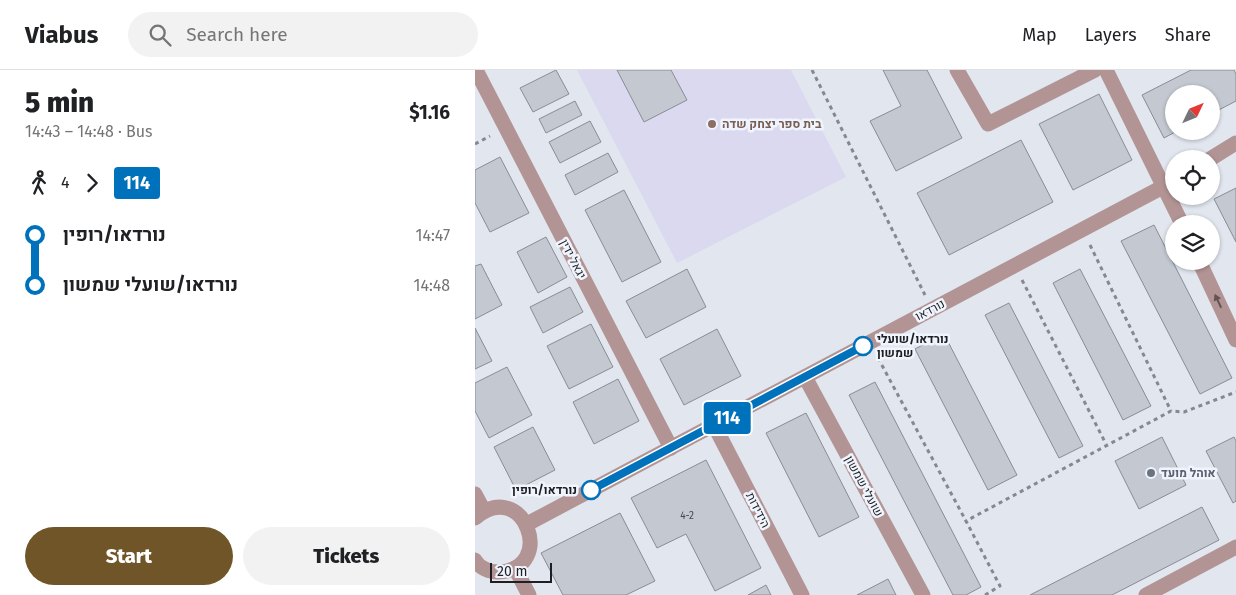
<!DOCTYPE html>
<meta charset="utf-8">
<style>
:root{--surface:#fff;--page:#f2f2f2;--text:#202124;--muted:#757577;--line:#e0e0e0;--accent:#705528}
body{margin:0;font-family:"Fira Sans",Heebo,sans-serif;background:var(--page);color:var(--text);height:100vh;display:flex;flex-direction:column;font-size:19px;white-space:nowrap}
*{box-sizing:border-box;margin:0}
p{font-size:16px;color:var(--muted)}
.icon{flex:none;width:28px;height:28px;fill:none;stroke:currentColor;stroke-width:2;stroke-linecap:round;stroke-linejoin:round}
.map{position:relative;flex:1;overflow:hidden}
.sheet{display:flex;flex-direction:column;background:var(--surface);width:475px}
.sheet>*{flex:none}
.badge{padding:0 10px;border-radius:4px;font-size:18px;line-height:32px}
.needle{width:32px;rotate:47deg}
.fabs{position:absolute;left:690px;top:15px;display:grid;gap:10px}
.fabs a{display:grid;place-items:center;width:55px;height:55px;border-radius:50%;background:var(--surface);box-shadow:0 1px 4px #0004;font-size:25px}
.scale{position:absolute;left:15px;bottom:12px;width:62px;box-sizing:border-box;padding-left:5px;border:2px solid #1e1f23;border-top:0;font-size:14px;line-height:18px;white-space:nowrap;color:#1e1f23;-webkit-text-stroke:4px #eff4fd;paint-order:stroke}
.map>.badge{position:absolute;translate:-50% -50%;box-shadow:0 0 0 2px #fff}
.legs{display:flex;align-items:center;gap:8px;height:55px;padding:0 25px;font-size:16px}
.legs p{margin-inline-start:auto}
.summary{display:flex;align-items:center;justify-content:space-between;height:85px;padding:0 25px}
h1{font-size:28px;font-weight:800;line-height:38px}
.button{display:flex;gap:10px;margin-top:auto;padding:10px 25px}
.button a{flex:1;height:58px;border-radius:30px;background:var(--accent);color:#fff;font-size:20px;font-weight:800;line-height:58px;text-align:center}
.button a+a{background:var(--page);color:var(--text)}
ul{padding:0 25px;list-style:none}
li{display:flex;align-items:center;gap:18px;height:50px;font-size:19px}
li i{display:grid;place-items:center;width:8px;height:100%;margin:0 6px;background:currentColor}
li i::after{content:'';width:12px;height:12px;margin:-6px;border:4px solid;border-radius:50%;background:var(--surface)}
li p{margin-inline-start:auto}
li:first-child i{background:linear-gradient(#0000 50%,currentColor 0)}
li:last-child i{background:linear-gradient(currentColor 50%,#0000 0)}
header{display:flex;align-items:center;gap:30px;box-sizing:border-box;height:70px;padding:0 25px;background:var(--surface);border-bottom:1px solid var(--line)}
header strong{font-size:24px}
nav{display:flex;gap:28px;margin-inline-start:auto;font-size:18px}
.search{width:350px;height:45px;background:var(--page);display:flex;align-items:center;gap:12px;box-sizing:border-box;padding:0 18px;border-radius:28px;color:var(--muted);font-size:19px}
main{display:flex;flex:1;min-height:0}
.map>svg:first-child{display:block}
</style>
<header>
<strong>Viabus</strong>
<div class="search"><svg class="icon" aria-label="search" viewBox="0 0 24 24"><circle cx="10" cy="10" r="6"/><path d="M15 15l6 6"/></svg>Search here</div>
<nav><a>Map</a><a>Layers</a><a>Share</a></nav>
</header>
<main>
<section class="sheet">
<div class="summary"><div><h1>5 min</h1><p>14:43 – 14:48 · Bus</p></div><b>$1.16</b></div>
<div class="legs"><svg class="icon" aria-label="walk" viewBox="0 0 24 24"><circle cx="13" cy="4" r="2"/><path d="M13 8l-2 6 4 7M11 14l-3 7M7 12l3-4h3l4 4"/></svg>4<svg class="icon" aria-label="forward" viewBox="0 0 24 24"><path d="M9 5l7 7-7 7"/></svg><b class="badge" style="background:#0072bc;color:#fff">114</b></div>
<ul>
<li><i style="color:#0072bc"></i><b>נורדאו/רופין</b><p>14:47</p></li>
<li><i style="color:#0072bc"></i><b>נורדאו/שועלי שמשון</b><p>14:48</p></li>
</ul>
<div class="button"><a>Start</a><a>Tickets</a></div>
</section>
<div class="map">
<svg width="761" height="525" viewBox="0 0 761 525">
<rect width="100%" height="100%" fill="#e1e6ef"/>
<path fill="#dbd9ef" d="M102,0h214l55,107 -169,86z"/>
<g fill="#c3c8d1" stroke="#888d95">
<path d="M81,0l13,24 -36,18 -13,-24z"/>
<path d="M142,0h54l16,30 -43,22z"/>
<path d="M408,0h44l35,68 -66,33 -26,-50 31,-15z"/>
<path d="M716,0h43l2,4v27l-25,13v-20h-37v37h3l-13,7 -22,-43z"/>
<path d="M624,24l33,66 -59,30 -34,-66z"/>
<path d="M100,31l7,14 -36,18 -7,-14z"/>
<path d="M115,51l11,21 -41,21 -11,-21z"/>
<path d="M546,70l32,62 -104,53 -32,-62z"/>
<path d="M133,83l10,19 -43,23 -10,-20z"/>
<path d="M25,87l29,56 -39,19 -15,-29v-33z"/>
<path d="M761,118v54l-22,-43z"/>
<path d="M149,120l37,72 -39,20 -37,-72z"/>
<path d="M679,155l78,153 -32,16 -79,-153z"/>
<path d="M71,167l21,40 -29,16 -21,-41z"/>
<path d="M6,194l21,41 -27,14v-53z"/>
<path d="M212,199l19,38 -60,31 -20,-37z"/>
<path d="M605,199l71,137 -28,14 -70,-137z"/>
<path d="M95,217l13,25 -40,21 -13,-26z"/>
<path d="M534,233l74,143 -24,12 -74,-143z"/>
<path d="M116,254l22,43 -44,22 -22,-43z"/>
<path d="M0,258l17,33 -17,8z"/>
<path d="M242,259l24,47 -57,29 -24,-46z"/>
<path d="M469,264l73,141 -29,15 -73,-141z"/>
<path d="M32,297l25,48 -43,23 -14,-27v-28z"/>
<path d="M143,309l21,42 -45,23 -21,-42z"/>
<path d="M400,312l106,205 -15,8h-13l-104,-200z"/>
<path d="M331,343l53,104 -40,20 -53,-104z"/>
<path d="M58,357l22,43 -39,20 -22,-43z"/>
<path d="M687,367l24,48 -47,24 -24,-48z"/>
<path d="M759,367l2,4v60l-3,2 -27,-52z"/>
<path d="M231,390l55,108 -46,23 -29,-57 -29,14 -26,-50z"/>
<path d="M727,437l17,33 -107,55h-82z"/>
<path d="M145,443l35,68 -29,14h-63l-22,-42z"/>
<path d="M413,509l8,16h-39z"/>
<path d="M291,515l5,10h-23z"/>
</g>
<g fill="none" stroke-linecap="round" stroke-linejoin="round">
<g stroke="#85888f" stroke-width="3" stroke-dasharray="4 4" stroke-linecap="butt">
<path d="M337,0l113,225"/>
<path d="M0,74l15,-8"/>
<path d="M615,175l81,166"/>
<path d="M547,210l84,164"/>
<path d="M403,288l88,163"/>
<path d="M510,525l15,-9 -34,-65 205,-110 13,1 52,-20"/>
</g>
<g stroke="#b39494" stroke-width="15">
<path d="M1,0l195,378"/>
<path d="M482,0l31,54 107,-54"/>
<path d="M631,0l76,154"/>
<path d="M735,89l26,-16"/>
<path d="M724,191l37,79"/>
<path d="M330,307l118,218"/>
<path d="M239,355l88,170"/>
<path d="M0,424l9,17"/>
<path d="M0,448c49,-42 83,52 23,54 -8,0 -19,-4 -23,-12"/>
<path d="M52,454l647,-343"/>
<path d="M40,498l14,27"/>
<path d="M671,525l90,-48"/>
</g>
</g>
<defs><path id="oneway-solid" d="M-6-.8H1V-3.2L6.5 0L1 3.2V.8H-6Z" transform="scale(1.25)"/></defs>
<use fill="#615456" href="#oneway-solid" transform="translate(743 231) rotate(-115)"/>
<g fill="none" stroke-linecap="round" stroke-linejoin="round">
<defs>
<path id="line-1" d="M116,420l272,-144"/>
</defs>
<use href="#line-1" stroke="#fff" stroke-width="11"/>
<use href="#line-1" stroke="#0072bc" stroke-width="8"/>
</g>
<circle fill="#8d6e63" stroke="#eff4fd" stroke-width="2" cx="237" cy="54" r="5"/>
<g fill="#fff" stroke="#0072bc" stroke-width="2.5">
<circle cx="388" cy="276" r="9"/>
<circle cx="116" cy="420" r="9"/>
</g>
<circle fill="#6b7280" stroke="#eff4fd" stroke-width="2" cx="676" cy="403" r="5"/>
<g text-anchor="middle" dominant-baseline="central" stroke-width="5" stroke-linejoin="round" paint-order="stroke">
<g font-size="10" fill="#47494e">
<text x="212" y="446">4-2</text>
</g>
<g font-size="12" font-weight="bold" fill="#785e54" stroke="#eff4fd" text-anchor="start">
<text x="247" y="54">בית ספר יצחק שדה</text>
</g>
<g font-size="12" fill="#1e1f23" stroke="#eff4fd">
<text transform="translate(98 189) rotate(63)">יגאל ידין</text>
<text transform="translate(455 240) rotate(-28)">נורדאו</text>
<text transform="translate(389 416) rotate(62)">שועלי שמשון</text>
<text transform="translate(283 440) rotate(63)">הידידות</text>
</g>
<g font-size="12" font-weight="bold" fill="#1e1f23" stroke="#eff4fd" text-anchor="start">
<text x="402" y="269">נורדאו/שועלי<tspan x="402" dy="14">שמשון</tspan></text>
<text x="102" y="420" text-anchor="end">נורדאו/רופין</text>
</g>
<g font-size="12" font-weight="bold" fill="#5b616d" stroke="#eff4fd" text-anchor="start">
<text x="686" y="403">אוהל מועד</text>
</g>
</g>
</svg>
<div class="fabs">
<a><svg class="needle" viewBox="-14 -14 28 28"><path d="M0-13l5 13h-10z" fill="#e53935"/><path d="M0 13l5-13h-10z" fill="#757577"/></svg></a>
<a><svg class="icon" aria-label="locate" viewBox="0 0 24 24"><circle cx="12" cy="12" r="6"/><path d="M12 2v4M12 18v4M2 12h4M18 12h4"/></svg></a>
<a><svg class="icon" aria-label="layers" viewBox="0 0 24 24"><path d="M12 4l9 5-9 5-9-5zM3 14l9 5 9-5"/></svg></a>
</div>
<div class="scale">20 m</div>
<b class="badge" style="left:252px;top:348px;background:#0072bc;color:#fff">114</b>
</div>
</main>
